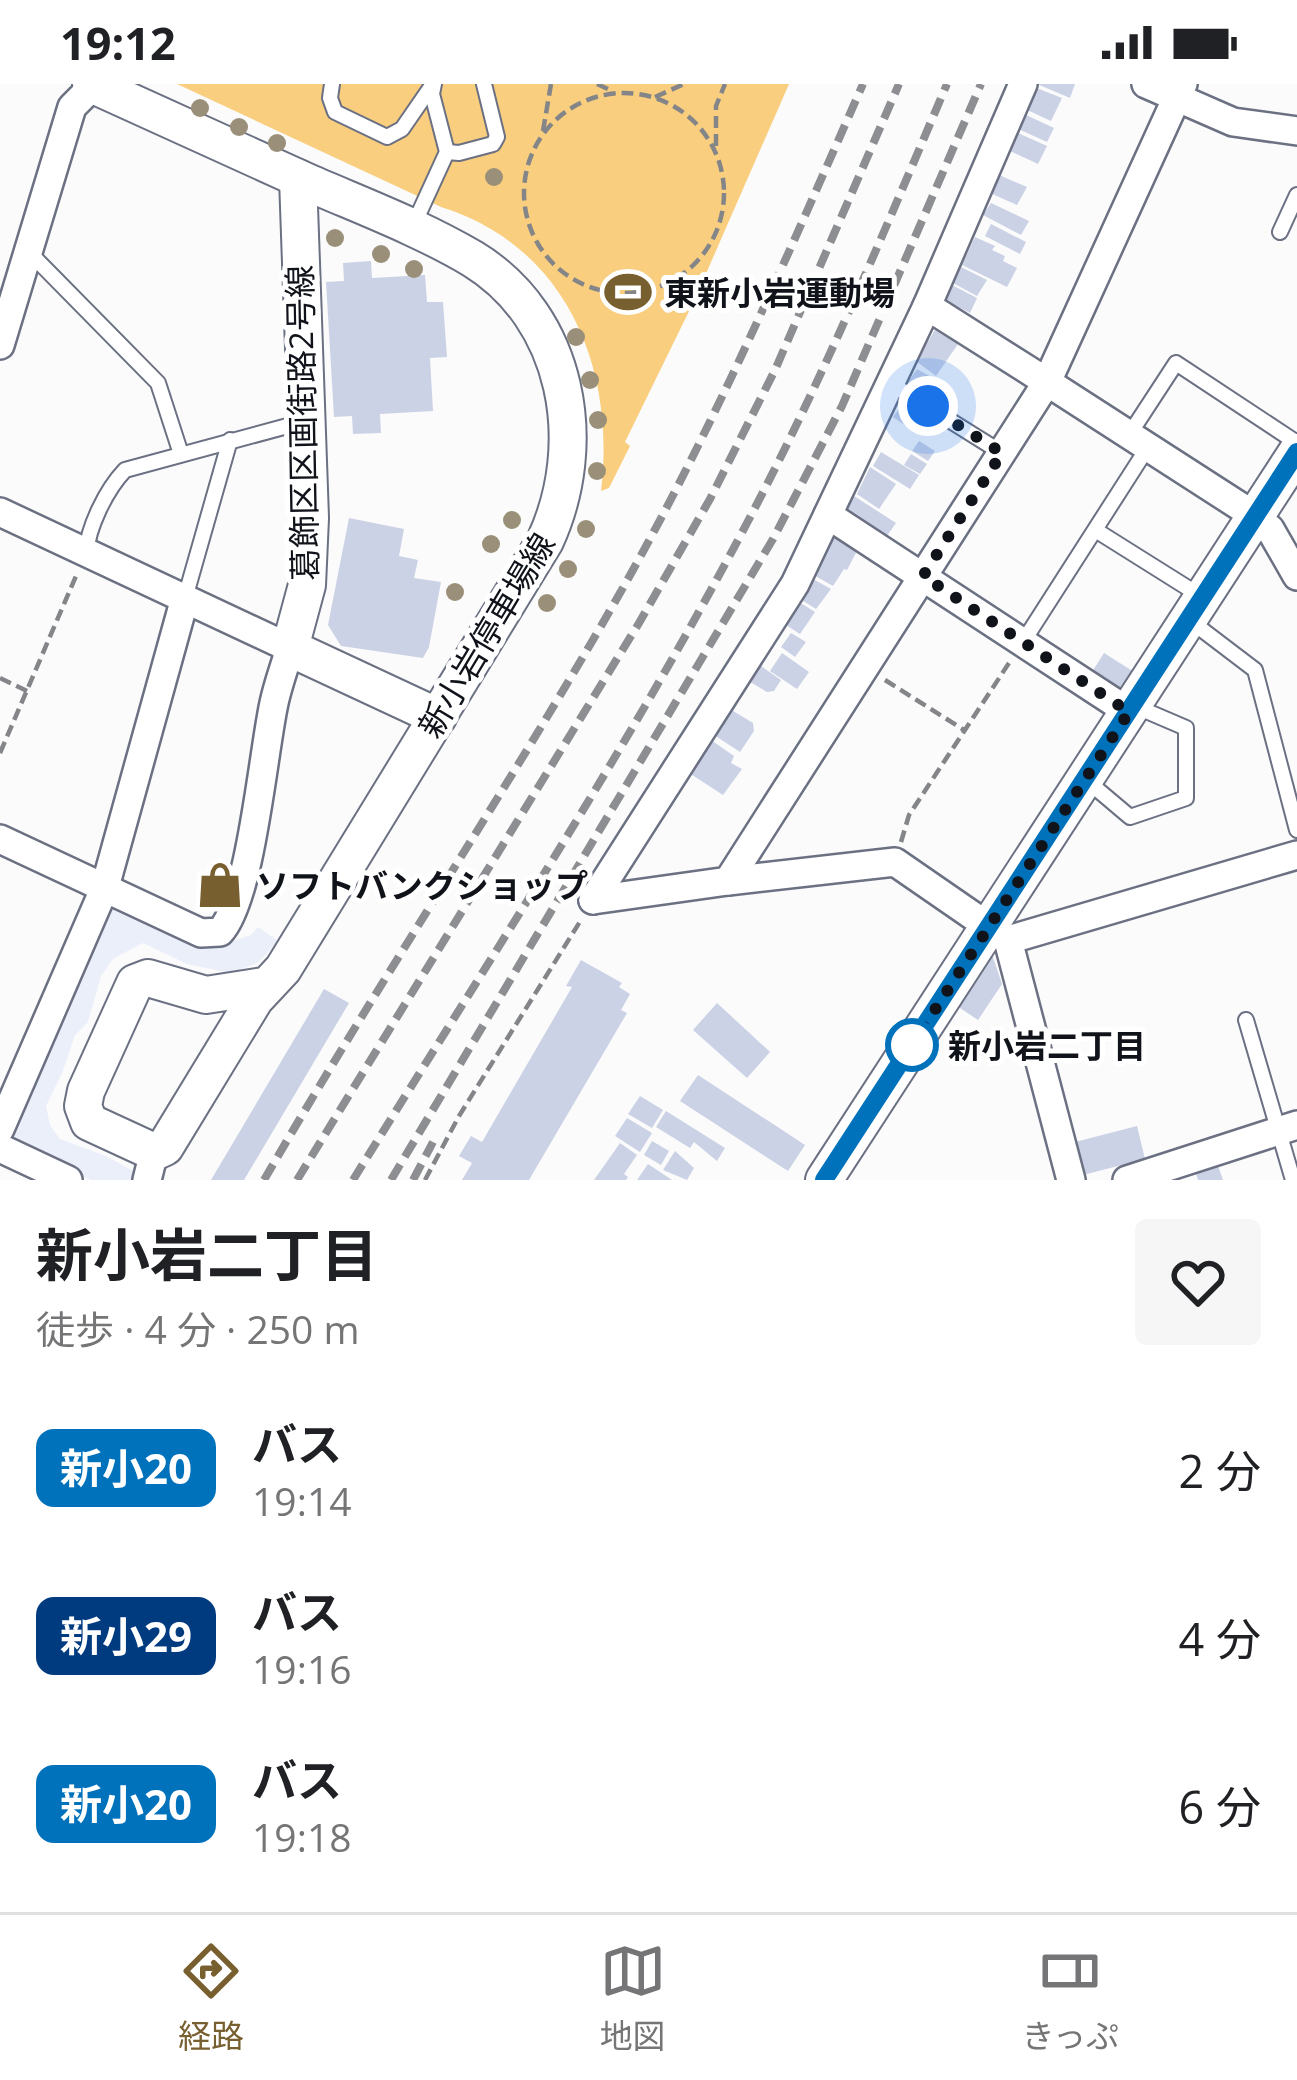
<!DOCTYPE html>
<html lang="ja">
<meta charset="utf-8">
<style>
:root{--surface:#fff;--page:#f6f6f6;--text:#202124;--muted:#757577;--line:#e0e0e0;--accent:#785f30}
body{margin:0;font-family:"Open Sans","Noto Sans JP",sans-serif;background:var(--page);color:var(--text);height:100vh;display:flex;flex-direction:column;font-size:45px;white-space:nowrap}
*{box-sizing:border-box;margin:0}
p{font-size:39px;color:var(--muted)}
.icon{flex:none;width:66px;height:66px;fill:none;stroke:currentColor;stroke-width:2;stroke-linecap:round;stroke-linejoin:round}
.map{position:relative;height:1096px;overflow:hidden}
.side{display:flex;flex-direction:column;background:var(--surface);flex:1}
.side>*{flex:none}
.badge{padding:0 24px;border-radius:18px;font-size:42px;line-height:78px}
.you{position:absolute;width:60px;height:60px;margin:-30px;border:9px solid #fff;border-radius:50%;background:#1a73e8;box-shadow:0 0 0 18px #1a73e833}
.map>.badge{position:absolute;translate:-50% -50%;box-shadow:0 0 0 6px #fff}
.round{display:grid;place-items:center;flex:none;width:126px;height:126px;border-radius:12px;background:var(--page)}
.headline{display:flex;align-items:center;justify-content:space-between;height:204px;padding:0 36px}
h1{font-size:57px;font-weight:700;line-height:90px}
ul{padding:0;list-style:none}
li{display:flex;align-items:center;gap:36px;height:168px;padding:0 36px}
li div{flex:1}
li b{display:block;font-size:45px}
li em{font-style:normal}
li .badge{min-width:132px;font-weight:700;text-align:center}
.status{display:flex;justify-content:space-between;align-items:center;height:84px;padding:0 60px;background:var(--surface);direction:ltr}
.status svg{height:33px;fill:currentColor}
.tabs{display:flex;justify-content:space-around;align-items:center;height:168px;border-top:3px solid var(--line);background:var(--surface);font-size:33px;color:var(--muted)}
.tabs a{display:grid;justify-items:center;gap:6px}
.tabs .active{color:var(--accent)}
.map>svg:first-child{display:block}
</style>
<div class="status"><b>19:12</b><svg viewBox="0 0 49 12"><path d="M0 12V9h3v3zM5 12V6h3v6zM10 12V3h3v9zM15 12V0h3v12zM26 1h20v11H26zM47 4h2v5h-2z"/></svg></div>
<div class="map">
<svg width="1297" height="1096" viewBox="0 0 1297 1096">
<rect width="100%" height="100%" fill="#fbfbfb"/>
<path fill="#ebeffa" d="M117,820l93,44 41,-13 7,-8 20,14 -20,22 -28,10 -43,-9 -44,-21 -29,15 -13,18 -13,46 -13,13 -13,38 -16,33 4,19 10,14 46,17 31,17 -3,7h-43l-80,-37 -4,-10 97,-224z"/>
<path fill="#f9ce7e" d="M177,0h612l-95,217 -69,141 5,4 -21,42 -8,3c15,-122 -34,-245 -160,-284z"/>
<g fill="#cbd2e6">
<path d="M1037,0h38l-5,14z"/>
<path d="M1034,3l28,11 -11,23 -26,-12z"/>
<path d="M1024,30l30,14 -7,14 -31,-14z"/>
<path d="M1018,49l29,13 -9,18 -28,-13z"/>
<path d="M999,91l28,12 -10,18 -27,-12z"/>
<path d="M991,119l38,18 -8,14 -38,-20z"/>
<path d="M991,140l35,18 -6,12 -35,-18z"/>
<path d="M975,153l20,9 -3,4 13,6 -2,5 14,7 -10,19 -45,-22z"/>
<path d="M371,177l1,17 53,-3 2,27h16l4,55 -17,1 3,53 -53,3 1,19 -28,1 -1,-18 -18,1 -8,-135 18,-1 -1,-18z"/>
<path d="M961,183l26,13 -10,16 -24,-13z"/>
<path d="M952,201l25,13 -7,15 -25,-13z"/>
<path d="M935,246l23,14 -22,32 -20,-15z"/>
<path d="M917,285l16,9 -14,20 -15,-10z"/>
<path d="M906,315l19,13 -13,18 -19,-13z"/>
<path d="M919,357l16,10 -7,10 -16,-10z"/>
<path d="M881,368l38,23 -9,14 -37,-23z"/>
<path d="M911,370l16,10 -7,10 -16,-9z"/>
<path d="M870,383l26,17 -17,25 -22,-15z"/>
<path d="M854,412l42,27 -14,20 -39,-30z"/>
<path d="M349,434l55,11 -5,27 19,4 -4,18 27,4 -12,65 -6,11 -82,-12 -13,-21z"/>
<path d="M836,449l23,14 -12,23 -3,-1 -11,17 -23,-13z"/>
<path d="M813,495l18,10 -15,20 -16,-10z"/>
<path d="M796,516l19,12 -15,22 -14,-9 3,-5 -4,-3z"/>
<path d="M791,549l15,9 -11,15 -14,-10z"/>
<path d="M782,569l27,19 -12,17 -27,-18z"/>
<path d="M1104,569l30,19 -14,22 -30,-19z"/>
<path d="M758,580l23,16 -7,11 -7,1 -20,-12z"/>
<path d="M730,625l23,14 1,8 -14,21 -26,-17z"/>
<path d="M708,654l26,18 -3,7 11,6 -19,26 -37,-24z"/>
<path d="M989,870l4,3 9,27 -24,36 -24,-16z"/>
<path d="M581,876l41,23 -3,4 11,7 -9,16 6,3 -98,167h-67l10,-17 -13,-7 12,-20 11,6 90,-155 -6,-1z"/>
<path d="M324,905l25,14 -105,177h-33z"/>
<path d="M717,919l53,49 -23,26 -54,-48z"/>
<path d="M698,991l107,70 -17,26 -108,-70z"/>
<path d="M640,1012l23,14 -11,18 -24,-14z"/>
<path d="M666,1027l59,37 -8,13 -23,-19 -4,6 -34,-21z"/>
<path d="M627,1034l25,15 -12,19 -25,-16z"/>
<path d="M1137,1042l8,33 -62,16 -8,-33z"/>
<path d="M652,1057l17,10 -8,14 -17,-10z"/>
<path d="M620,1059l17,12 -13,19 4,3 -2,3h-32z"/>
<path d="M675,1067l19,17 -7,12 -24,-10z"/>
<path d="M1217,1079l6,17h-25l-3,-10z"/>
<path d="M648,1080l24,16h-35z"/>
</g>
<g fill="none" stroke-linecap="round" stroke-linejoin="round">
<defs>
<g id="service">
<path d="M332,0l-2,14 5,14 52,25 15,-8 31,-45"/>
<path d="M447,68l12,1 34,-9 4,-7 -13,-53"/>
<path d="M414,140l33,-72 -15,-58 2,-10"/>
<path d="M1280,148l17,-37"/>
<path d="M29,168l129,131 23,71"/>
<path d="M890,299l112,70"/>
<path d="M1129,351l47,-72 121,80"/>
<path d="M1097,447l102,64"/>
<path d="M86,470c2,-27 20,-64 39,-84l181,-49"/>
<path d="M185,514l45,-158"/>
<path d="M1188,535l67,51 42,160"/>
<path d="M1023,558l125,-195"/>
<path d="M1085,695l45,38 56,-19v-70l-49,-21"/>
<path d="M1246,936l47,160"/>
</g>
<g id="minor">
<path d="M1146,0l87,38 64,9"/>
<path d="M927,222l120,76 136,-298"/>
<path d="M0,261l72,-238 22,-22"/>
<path d="M0,428l290,136c-5,18 -12,36 -16,55 -11,50 -23,196 -54,229l-19,1 -201,-94"/>
<path d="M828,431l301,197"/>
<path d="M728,797l167,-19 113,78 63,240"/>
<path d="M593,816l135,-19 319,-499 208,134 15,13 27,47"/>
<path d="M593,816l202,-316 132,-278 96,-222"/>
<path d="M1008,856l289,-85"/>
<path d="M0,1045l105,-242 80,-289"/>
<path d="M0,1064l68,32"/>
<path d="M147,1096l7,-28"/>
<path d="M1127,1096l170,-55"/>
</g>
<g id="tertiary">
<path d="M91,0c72,33 144,66 216,98 55,24 114,46 166,77 96,59 117,185 72,282l-262,428 -28,30 -90,148 -11,5 -65,-30 -6,-16 3,-15 49,-108 13,-5 58,17 58,-9"/>
<path d="M298,94l12,340 -3,67 -17,63 148,69"/>
<path d="M824,1096l473,-728"/>
</g>
</defs>
<use href="#service" stroke="#6b7183" stroke-width="18"/>
<use href="#minor" stroke="#6b7183" stroke-width="32"/>
<use href="#tertiary" stroke="#6b7183" stroke-width="40"/>
<g stroke="#838588" stroke-width="4.5" stroke-dasharray="12 6" stroke-linecap="butt">
<path d="M597,0l15,7"/>
<circle cx="624" cy="109" r="100"/>
<path d="M655,13l29,-13"/>
<path d="M543,47l8,-47"/>
<path d="M716,62v-40l9,-22"/>
<path d="M0,594l27,13"/>
<path d="M885,596l79,50"/>
<path d="M0,669l76,-177"/>
<path d="M901,758l8,-27 100,-152"/>
<path d="M425,1096l34,-64 122,-196"/>
</g>
<use href="#service" stroke="#fff" stroke-width="14"/>
<use href="#minor" stroke="#fff" stroke-width="27"/>
<use href="#tertiary" stroke="#fff" stroke-width="36"/>
<g stroke="#8c8e91" stroke-width="8" stroke-dasharray="18 9" stroke-linecap="butt">
<path d="M264,1096c112,-194 237,-380 348,-573 97,-168 173,-346 251,-523"/>
<path d="M297,1096l342,-557 71,-124 65,-129 124,-286"/>
<path d="M353,1096c134,-217 275,-431 394,-657 75,-142 137,-291 200,-439"/>
<path d="M391,1096l382,-641 69,-133 139,-322"/>
<path d="M413,1096l20,-38"/>
</g>
</g>
<g fill="#9a8f79">
<circle cx="200" cy="24" r="9"/>
<circle cx="239" cy="43" r="9"/>
<circle cx="277" cy="59" r="9"/>
<circle cx="494" cy="93" r="9"/>
<circle cx="335" cy="154" r="9"/>
<circle cx="381" cy="170" r="9"/>
<circle cx="414" cy="185" r="9"/>
<circle cx="576" cy="253" r="9"/>
<circle cx="590" cy="296" r="9"/>
<circle cx="598" cy="336" r="9"/>
<circle cx="597" cy="387" r="9"/>
<circle cx="512" cy="436" r="9"/>
<circle cx="586" cy="445" r="9"/>
<circle cx="491" cy="460" r="9"/>
<circle cx="568" cy="485" r="9"/>
<circle cx="455" cy="508" r="9"/>
<circle cx="547" cy="519" r="9"/>
</g>
<g fill="none" stroke-linecap="round" stroke-linejoin="round">
<defs>
<path id="line" d="M824,1096l473,-728"/>
</defs>
<use href="#line" stroke="#fff" stroke-width="27"/>
<use href="#line" stroke="#0072bc" stroke-width="18"/>
<path stroke="#10131a" stroke-width="12" stroke-dasharray="0 21.6" d="M912,961l217,-333 -206,-136 79,-123 -74,-47"/>
</g>
<defs>
<symbol id="stadium-bare" viewBox="-9 -9 18 18"><path d="M0-5a6.5 5 0 1 0 0 10a6.5 5 0 1 0 0-10ZM-3.5-1.8h7v3.6h-7Z" fill="#785f30" stroke="#fff" stroke-width="2.5" paint-order="stroke"/></symbol>
<symbol id="shop-bare" viewBox="-9 -9 18 18"><path d="M-5-2.5h2.3a2.7 3.5 0 0 1 5.4 0H5L5.5 6h-11ZM-1.5-2.5h3a1.5 2.3 0 0 0-3 0Z" fill="#785f30" stroke="#fff" stroke-width="2.5" paint-order="stroke"/></symbol>
</defs>
<g fill-rule="evenodd">
<use href="#stadium-bare" x="595" y="175" width="66" height="66"/>
<use href="#shop-bare" x="187" y="768" width="66" height="66"/>
</g>
<circle fill="#fff" stroke="#0072bc" stroke-width="6" cx="912" cy="961" r="24"/>
<g text-anchor="middle" dominant-baseline="central" stroke-width="10" stroke-linejoin="round" paint-order="stroke">
<g font-size="33" font-weight="bold" fill="#10131a" stroke="#fff" text-anchor="start">
<text x="664" y="208">東新小岩運動場</text>
<text x="256" y="801">ソフトバンクショップ</text>
</g>
<g font-size="33" fill="#10131a" stroke="#fff">
<text transform="translate(302 339) rotate(-91)">葛飾区区画街路2号線</text>
<text transform="translate(486 551) rotate(-59)">新小岩停車場線</text>
</g>
<g font-size="33" font-weight="bold" fill="#10131a" stroke="#fff" text-anchor="start">
<text x="948" y="961">新小岩二丁目</text>
</g>
</g>
</svg>
<div class="you" style="left:928px;top:322px"></div>
</div>
<section class="side">
<div class="headline"><div><h1>新小岩二丁目</h1><p>徒歩 · 4 分 · 250 m</p></div><a class="round"><svg class="icon" aria-label="heart" viewBox="0 0 24 24"><path d="M12 20l-8-8c-3-5 5-10 8-4 3-6 11-1 8 4z"/></svg></a></div>
<ul>
<li><span class="badge" style="background:#0072bc;color:#fff">新小20</span><div><b>バス</b><p>19:14</p></div><em>2 分</em></li>
<li><span class="badge" style="background:#003b80;color:#fff">新小29</span><div><b>バス</b><p>19:16</p></div><em>4 分</em></li>
<li><span class="badge" style="background:#0072bc;color:#fff">新小20</span><div><b>バス</b><p>19:18</p></div><em>6 分</em></li>
</ul>
</section>
<nav class="tabs">
<a class="active"><svg class="icon" aria-label="directions" viewBox="0 0 24 24"><path d="M12 3l9 9-9 9-9-9zM9 14v-3h6M13 9l2 2-2 2"/></svg>経路</a>
<a><svg class="icon" aria-label="map" viewBox="0 0 24 24"><path d="M3 6l6-2 6 2 6-2v14l-6 2-6-2-6 2zM9 4v14M15 6v14"/></svg>地図</a>
<a><svg class="icon" aria-label="tickets" viewBox="0 0 24 24"><path d="M3 7h18v10H3zM15 7v10"/></svg>きっぷ</a>
</nav>
